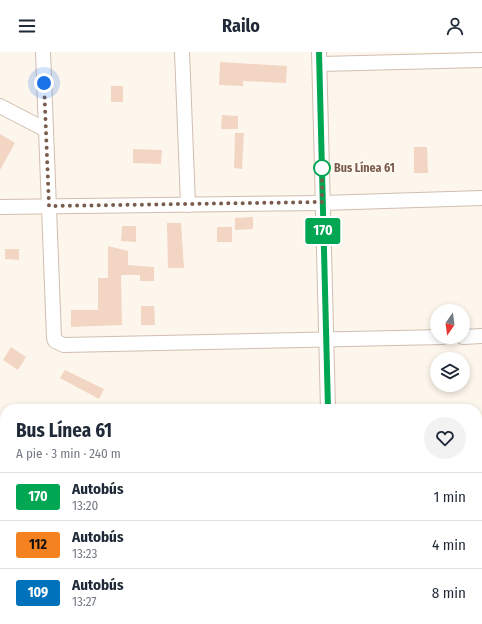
<!DOCTYPE html>
<html lang="es">
<meta charset="utf-8">
<style>
:root{--surface:#fff;--page:#f2f2f3;--text:#1f2937;--muted:#747a83;--line:#e0e1e3}
body{margin:0;font-family:"Fira Sans Condensed",sans-serif;background:var(--page);color:var(--text);height:100vh;display:flex;flex-direction:column;font-size:15px;white-space:nowrap}
*{box-sizing:border-box;margin:0}
p{font-size:13px;color:var(--muted)}
.icon{flex:none;width:22px;height:22px;fill:none;stroke:currentColor;stroke-width:2;stroke-linecap:round;stroke-linejoin:round}
.map{position:relative;flex:1;overflow:hidden}
.side{position:absolute;left:0px;top:352px;width:482px;height:220px;display:flex;flex-direction:column;background:var(--surface);border-radius:16px 16px 0 0;box-shadow:0 2px 6px #0003}
.side>*{flex:none}
.badge{padding:0 8px;border-radius:3px;font-size:14px;line-height:26px}
.needle{width:26px;rotate:194deg}
.buttons{position:absolute;left:430px;top:252px;display:grid;gap:8px}
.buttons a{display:grid;place-items:center;width:40px;height:40px;border-radius:50%;background:var(--surface);box-shadow:0 2px 6px #0003;font-size:20px}
.you{position:absolute;width:20px;height:20px;margin:-10px;border:3px solid #fff;border-radius:50%;background:#1a73e8;box-shadow:0 0 0 6px #1a73e833}
.map>.badge{position:absolute;translate:-50% -50%;box-shadow:0 0 0 2px #fff}
.round{display:grid;place-items:center;flex:none;width:42px;height:42px;border-radius:21px;background:var(--page)}
.headline{display:flex;align-items:center;justify-content:space-between;height:68px;padding:0 16px}
h1{font-size:19px;font-weight:700;line-height:30px}
ul{padding:0;list-style:none}
li{display:flex;align-items:center;gap:12px;height:48px;padding:0 16px;border-top:1px solid var(--line)}
li div{flex:1}
li b{display:block;font-size:15px}
li em{font-style:normal}
li .badge{min-width:44px;font-weight:700;text-align:center}
header{display:flex;justify-content:space-between;align-items:center;height:52px;padding:0 16px;background:var(--surface);font-size:18px;font-weight:700}
.map>svg:first-child{display:block}
</style>
<header><svg class="icon" aria-label="menu" viewBox="0 0 24 24"><path d="M4 6h16M4 12h16M4 18h16"/></svg>Railo<svg class="icon" aria-label="person" viewBox="0 0 24 24"><circle cx="12" cy="8" r="4"/><path d="M4 21q1-7 8-7t8 7"/></svg></header>
<div class="map">
<svg width="482" height="572" viewBox="0 0 482 572">
<rect width="100%" height="100%" fill="#fdf6ec"/>
<g fill="#f3d5c3">
<path d="M220,10l67,4 -1,17 -43,-2v5l-24,-1z"/>
<rect x="111" y="34" width="12" height="16"/>
<path d="M222,63l16,1v13h-17z"/>
<path d="M235,81h9l-2,36 -8,-1z"/>
<path d="M0,82l15,9 -15,27z"/>
<path d="M414,95h13l1,26h-14z"/>
<path d="M133,97l29,1 -1,14 -28,-1z"/>
<path d="M253,165v12l-18,1v-12z"/>
<path d="M167,171h14l3,45h-16z"/>
<path d="M122,174h14v16l-15,-1z"/>
<rect x="217" y="175" width="15" height="15"/>
<path d="M108,194l20,5v14l26,2v14h-14v-6h-19l1,50 -51,2v-17h27v-32h10z"/>
<path d="M5,197h14v11l-14,-1z"/>
<path d="M141,254h13l1,19h-14z"/>
<path d="M11,295l15,10 -8,13 -15,-10z"/>
<path d="M65,318l39,19 -5,10 -39,-21z"/>
</g>
<g fill="none" stroke-linecap="round" stroke-linejoin="round">
<defs>
<path id="service" d="M0,571l72,-1"/>
<g id="minor">
<path d="M43,0l11,286 1,3 9,4 379,-8"/>
<path d="M182,0l6,153"/>
<path d="M319,0l9,357"/>
<path d="M320,12l162,-4"/>
<path d="M0,54l46,24"/>
<path d="M0,155l322,-4 160,-5"/>
<path d="M463,285l19,-1"/>
<path d="M477,423h5"/>
<path d="M0,434h5"/>
<path d="M477,562h5"/>
<path d="M71,567l1,3 184,-3"/>
<path d="M333,567v5"/>
</g>
</defs>
<use href="#service" stroke="#d1beb0" stroke-width="9"/>
<use href="#minor" stroke="#d1beb0" stroke-width="16"/>
<use href="#service" stroke="#fff" stroke-width="7"/>
<use href="#minor" stroke="#fff" stroke-width="14"/>
</g>
<g fill="none" stroke-linecap="round" stroke-linejoin="round">
<defs>
<path id="line" d="M319,0l9,357"/>
</defs>
<use href="#line" stroke="#fff" stroke-width="9"/>
<use href="#line" stroke="#00a651" stroke-width="6"/>
<path stroke="#7a5c4d" stroke-width="4" stroke-dasharray="0 7.2" d="M44,31l5,123 273,-4v-34"/>
</g>
<circle fill="#fff" stroke="#00a651" stroke-width="2" cx="322" cy="116" r="8"/>
<g text-anchor="middle" dominant-baseline="central" stroke-width="3" stroke-linejoin="round" paint-order="stroke">
<g font-size="12" font-weight="bold" fill="#7a5c4d" stroke="#fffaf3" text-anchor="start">
<text x="334" y="116">Bus Línea 61</text>
</g>
</g>
</svg>
<div class="buttons">
<a><svg class="needle" viewBox="-14 -14 28 28"><path d="M0-13l5 13h-10z" fill="#e53935"/><path d="M0 13l5-13h-10z" fill="#747a83"/></svg></a>
<a><svg class="icon" aria-label="layers" viewBox="0 0 24 24"><path d="M12 4l9 5-9 5-9-5zM3 14l9 5 9-5"/></svg></a>
</div>
<div class="you" style="left:44px;top:31px"></div>
<b class="badge" style="left:323px;top:179px;background:#00a651;color:#fff">170</b>
<section class="side">
<div class="headline"><div><h1>Bus Línea 61</h1><p>A pie · 3 min · 240 m</p></div><a class="round"><svg class="icon" aria-label="heart" viewBox="0 0 24 24"><path d="M12 20l-8-8c-3-5 5-10 8-4 3-6 11-1 8 4z"/></svg></a></div>
<ul>
<li><span class="badge" style="background:#00a651;color:#fff">170</span><div><b>Autobús</b><p>13:20</p></div><em>1 min</em></li>
<li><span class="badge" style="background:#f58220;color:#111">112</span><div><b>Autobús</b><p>13:23</p></div><em>4 min</em></li>
<li><span class="badge" style="background:#0072bc;color:#fff">109</span><div><b>Autobús</b><p>13:27</p></div><em>8 min</em></li>
</ul>
</section>
</div>
